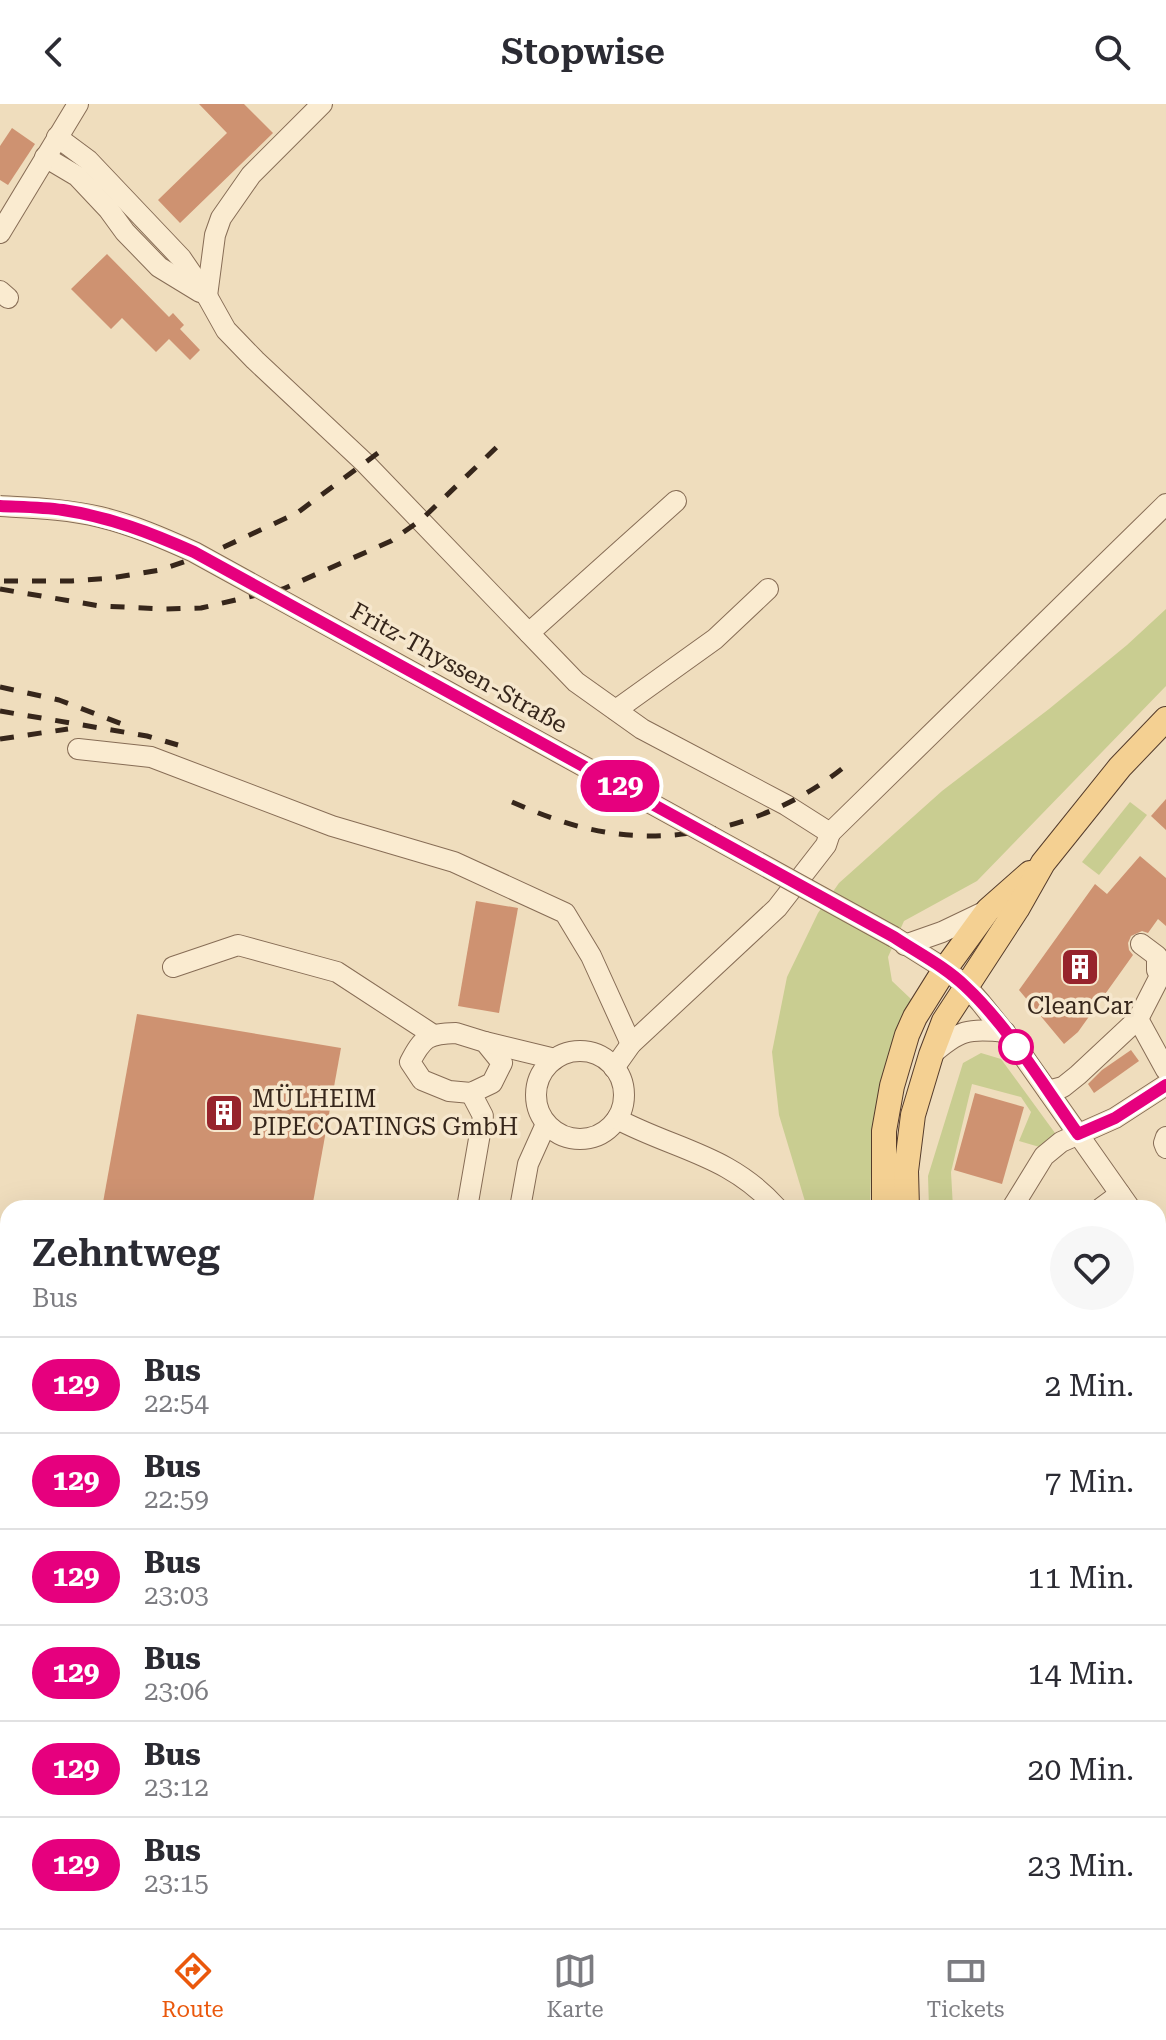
<!DOCTYPE html>
<html lang="de">
<meta charset="utf-8">
<style>
:root{--surface:#fff;--page:#f7f7f7;--text:#2b2b33;--muted:#7c7c81;--line:#e1e1e2;--accent:#ea580c}
body{margin:0;font-family:"Roboto Serif",serif;background:var(--page);color:var(--text);height:100vh;display:flex;flex-direction:column;font-size:30px;white-space:nowrap}
*{box-sizing:border-box;margin:0}
p{font-size:26px;color:var(--muted)}
.icon{flex:none;width:44px;height:44px;fill:none;stroke:currentColor;stroke-width:2;stroke-linecap:round;stroke-linejoin:round}
.map{position:relative;flex:1;overflow:hidden}
.panel{position:absolute;left:0px;top:1096px;width:1166px;height:728px;display:flex;flex-direction:column;background:var(--surface);border-radius:24px 24px 0 0;box-shadow:0 8px 32px #0002}
.panel>*{flex:none}
.badge{padding:0 16px;border-radius:26px;font-size:28px;line-height:52px}
.map>.badge{position:absolute;translate:-50% -50%;box-shadow:0 0 0 4px #fff}
.round{display:grid;place-items:center;flex:none;width:84px;height:84px;border-radius:42px;background:var(--page)}
.head{display:flex;align-items:center;justify-content:space-between;height:136px;padding:0 32px}
h1{font-size:38px;font-weight:600;line-height:60px}
ul{padding:0;list-style:none}
li{display:flex;align-items:center;gap:24px;height:96px;padding:0 32px;border-top:2px solid var(--line)}
li div{flex:1}
li b{display:block;font-size:30px}
li em{font-style:normal}
li .badge{min-width:88px;font-weight:700;text-align:center}
header{display:flex;justify-content:space-between;align-items:center;height:104px;padding:0 32px;background:var(--surface);font-size:36px;font-weight:600}
.tab-bar{display:flex;justify-content:space-around;align-items:center;height:112px;border-top:2px solid var(--line);background:var(--surface);font-size:22px;color:var(--muted)}
.tab-bar a{display:grid;justify-items:center;gap:4px}
.tab-bar .current{color:var(--accent)}
.map>svg:first-child{display:block}
</style>
<header><svg class="icon" aria-label="back" viewBox="0 0 24 24"><path d="M15 5l-7 7 7 7"/></svg>Stopwise<svg class="icon" aria-label="search" viewBox="0 0 24 24"><circle cx="10" cy="10" r="6"/><path d="M15 15l6 6"/></svg></header>
<div class="map">
<svg width="1166" height="1824" viewBox="0 0 1166 1824">
<rect width="100%" height="100%" fill="#efddbd"/>
<g fill="#c9cd91">
<path d="M1166,505v77l-189,195 -73,40 -16,36 4,24 19,18 -23,65 -17,109 -1,35h-63l-28,-93 -7,-63 15,-75 31,-64 21,-30 103,-92 107,-82 78,-64z"/>
<path d="M1130,698l17,13 -48,60 -17,-13z"/>
<path d="M981,949l20,6 54,74 -12,15 -24,-7 12,-29 -10,-15 -49,-13 -21,88 2,36h-24l-1,-32 35,-113z"/>
<path d="M639,1816h76l-7,8h-71z"/>
</g>
<g fill="#ce9271">
<path d="M199,0h45l29,29 -93,90 -22,-23 69,-67z"/>
<path d="M12,24l23,16 -27,41 -8,-5v-34z"/>
<path d="M107,150l62,63 4,-4 11,12 -4,4 20,21 -10,10 -21,-21 -13,13 -34,-34 -11,11 -40,-40z"/>
<path d="M1166,695v31l-15,-14z"/>
<path d="M1140,752l26,22v48l-8,-7 -10,14 -6,-2 -11,5 -3,7 1,7 4,5 -55,77 -14,12 -45,-54 76,-106 12,10z"/>
<path d="M476,797l42,7 -19,105 -41,-7z"/>
<path d="M137,910l204,34 -29,160h-210z"/>
<path d="M1131,946l8,11 -45,32 -6,-9 14,-14z"/>
<path d="M975,989l49,14 -22,77 -48,-14z"/>
</g>
<g fill="none" stroke-linecap="round" stroke-linejoin="round">
<defs>
<g id="minor">
<path d="M57,33l31,23 93,98 26,38 19,34 29,30 110,103 211,219 66,47 144,76 44,28 -4,12 -49,63 -146,136 -17,24"/>
<path d="M45,53l32,19 32,34 16,22 34,35 41,25"/>
<path d="M0,129l78,-129"/>
<path d="M0,187l8,7"/>
<path d="M207,192l8,-61 6,-17 30,-43 71,-71"/>
<path d="M529,529l147,-132"/>
<path d="M616,606l99,-71 53,-50"/>
<path d="M78,645l73,8 181,69 122,36 111,51 26,43 40,88"/>
<path d="M830,729l336,-329"/>
<path d="M894,833l51,32 21,17 15,17 40,50 109,155"/>
<path d="M905,841l37,-13 46,-22"/>
<path d="M173,863l65,-22 99,27 95,62"/>
<path d="M1138,915l28,51"/>
<path d="M456,929l29,9 17,21 -10,20 -21,10 -22,-2 -27,-11 -12,-18c13,-25 18,-28 46,-29z"/>
<path d="M485,938l70,17"/>
<circle cx="580" cy="991" r="44"/>
<path d="M931,951c28,-25 37,-27 74,-23"/>
<path d="M1048,987l15,-4 15,-12 60,-56 22,-43 -3,-6v-14l-16,-12"/>
<path d="M617,1015c59,31 113,36 160,89"/>
<path d="M1166,1033l-2,6 2,5"/>
<path d="M467,1104l16,-92 -12,-23"/>
<path d="M520,1104l8,-44 18,-40"/>
<path d="M1012,1104l32,-52 17,-14 54,-24 51,-33"/>
<path d="M1101,1104l19,-14"/>
<path d="M1158,1141l8,10"/>
<path d="M1166,1290l-5,10 5,14"/>
<path d="M1158,1506l8,-6"/>
<path d="M0,1569l8,1"/>
<path d="M1077,1816l9,8"/>
<path d="M393,1824l1,-8"/>
<path d="M621,1824l3,-8"/>
</g>
<g id="major">
<path d="M884,1104v-77l8,-45 15,-51 8,-18 30,-48 43,-59 42,-37"/>
<path d="M907,1104l-1,-37 7,-56 18,-60 13,-34 73,-112 26,-46 77,-96 46,-48"/>
<path d="M730,1824l6,-8"/>
<path d="M777,1824l5,-8"/>
</g>
</defs>
<use href="#minor" stroke="#876d56" stroke-width="22"/>
<use href="#major" stroke="#543b2b" stroke-width="26"/>
<use href="#minor" stroke="#faebd0" stroke-width="20"/>
<use href="#major" stroke="#f4d092" stroke-width="24"/>
<g stroke="#36261b" stroke-width="2">
<path d="M1158,1503l8,-6"/>
<path d="M747,1824l7,-8"/>
<path d="M764,1824l6,-8"/>
</g>
<g stroke="#36261b" stroke-width="5" stroke-dasharray="14 14" stroke-linecap="butt">
<path d="M4,477h68l39,-3 49,-8 53,-18 84,-39 81,-60"/>
<path d="M0,485l100,17 66,3 35,-1 82,-19 108,-48 30,-21 79,-76"/>
<path d="M0,583l59,13 63,24"/>
<path d="M0,607l147,25 31,9"/>
<path d="M0,635l68,-10"/>
<path d="M512,698c30,13 61,25 93,30 85,15 180,-14 245,-70"/>
<path d="M0,1513l8,1"/>
</g>
<defs>
<path id="minor-bridge" d="M0,402c34,2 67,3 100,11 33,8 63,21 94,35l700,385"/>
</defs>
<use href="#minor-bridge" stroke="#876d56" stroke-width="22" stroke-linecap="butt"/>
<use href="#minor-bridge" stroke="#faebd0" stroke-width="20"/>
</g>
<g fill="none" stroke-linecap="round" stroke-linejoin="round">
<defs>
<path id="line" d="M0,402c21,1 42,1 63,4 47,7 88,23 131,42l700,385c24,16 50,29 71,49 43,40 79,100 113,148l37,-16 51,-33"/>
</defs>
<use href="#line" stroke="#fff" stroke-width="18"/>
<use href="#line" stroke="#e6007e" stroke-width="12"/>
</g>
<defs>
<symbol id="building-square" viewBox="-11 -11 22 22"><rect x="-9" y="-9" width="18" height="18" rx="4" fill="#97242c" stroke="#f6e7cd"/><path d="M-4-6H4V6H1V3H-1V6H-4ZM-2.5-4.3h1.7v1.8h-1.7ZM.8-4.3h1.7v1.8H.8ZM-2.5-1h1.7V.8h-1.7ZM.8-1h1.7V.8H.8Z" fill="#fff"/></symbol>
</defs>
<g fill-rule="evenodd">
<use href="#building-square" x="1058" y="841" width="44" height="44"/>
<use href="#building-square" x="202" y="987" width="44" height="44"/>
</g>
<circle fill="#fff" stroke="#e6007e" stroke-width="4" cx="1016" cy="943" r="16"/>
<g text-anchor="middle" dominant-baseline="central" stroke-width="7" stroke-linejoin="round" paint-order="stroke">
<g font-size="24" fill="#36261b" stroke="#f6e7cd">
<text transform="translate(459 564) rotate(29)">Fritz-Thyssen-Straße</text>
</g>
<g font-size="24" fill="#36261b" stroke="#f6e7cd">
<text x="1080" y="902">CleanCar</text>
<text x="252" y="995" text-anchor="start">MÜLHEIM<tspan x="252" dy="28">PIPECOATINGS GmbH</tspan></text>
</g>
</g>
</svg>
<b class="badge" style="left:620px;top:682px;background:#e6007e;color:#fff">129</b>
<section class="panel">
<div class="head"><div><h1>Zehntweg</h1><p>Bus</p></div><a class="round"><svg class="icon" aria-label="heart" viewBox="0 0 24 24"><path d="M12 20l-8-8c-3-5 5-10 8-4 3-6 11-1 8 4z"/></svg></a></div>
<ul>
<li><span class="badge" style="background:#e6007e;color:#fff">129</span><div><b>Bus</b><p>22:54</p></div><em>2 Min.</em></li>
<li><span class="badge" style="background:#e6007e;color:#fff">129</span><div><b>Bus</b><p>22:59</p></div><em>7 Min.</em></li>
<li><span class="badge" style="background:#e6007e;color:#fff">129</span><div><b>Bus</b><p>23:03</p></div><em>11 Min.</em></li>
<li><span class="badge" style="background:#e6007e;color:#fff">129</span><div><b>Bus</b><p>23:06</p></div><em>14 Min.</em></li>
<li><span class="badge" style="background:#e6007e;color:#fff">129</span><div><b>Bus</b><p>23:12</p></div><em>20 Min.</em></li>
<li><span class="badge" style="background:#e6007e;color:#fff">129</span><div><b>Bus</b><p>23:15</p></div><em>23 Min.</em></li>
</ul>
</section>
</div>
<nav class="tab-bar">
<a class="current"><svg class="icon" aria-label="directions" viewBox="0 0 24 24"><path d="M12 3l9 9-9 9-9-9zM9 14v-3h6M13 9l2 2-2 2"/></svg>Route</a>
<a><svg class="icon" aria-label="map" viewBox="0 0 24 24"><path d="M3 6l6-2 6 2 6-2v14l-6 2-6-2-6 2zM9 4v14M15 6v14"/></svg>Karte</a>
<a><svg class="icon" aria-label="tickets" viewBox="0 0 24 24"><path d="M3 7h18v10H3zM15 7v10"/></svg>Tickets</a>
</nav>
